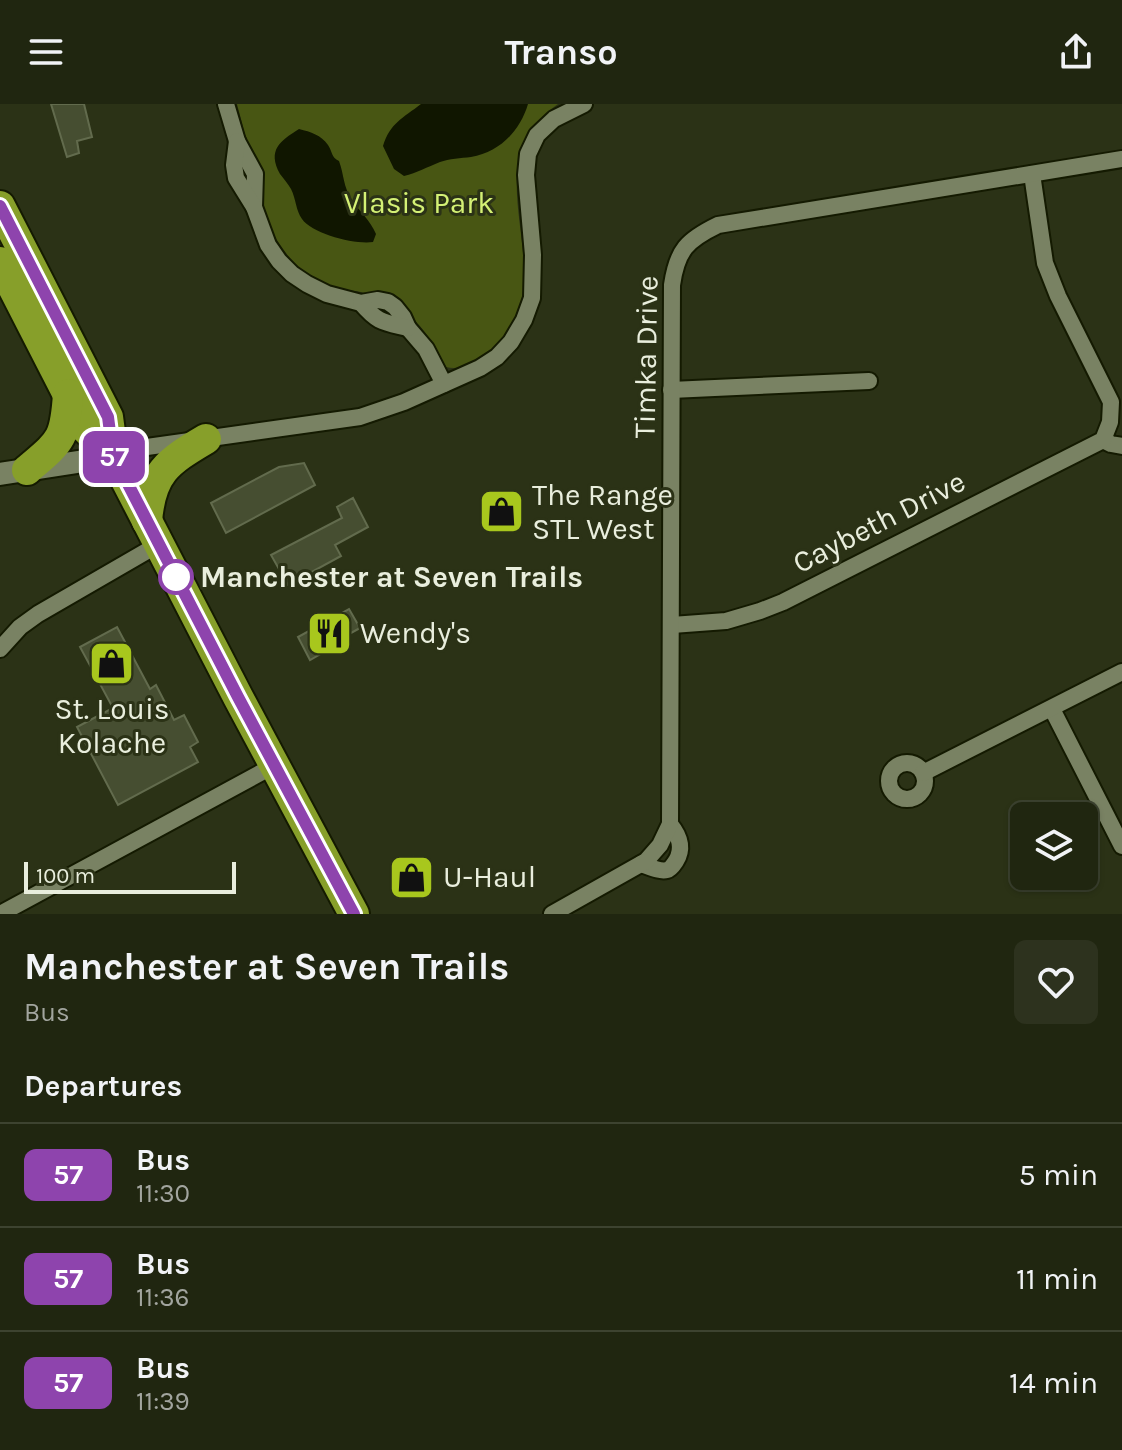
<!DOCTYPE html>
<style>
:root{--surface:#202610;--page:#2d321e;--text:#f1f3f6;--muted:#a2a59f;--line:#3d4330}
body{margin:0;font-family:Karla,sans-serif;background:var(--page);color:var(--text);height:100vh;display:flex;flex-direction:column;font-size:30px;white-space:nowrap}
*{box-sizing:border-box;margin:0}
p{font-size:26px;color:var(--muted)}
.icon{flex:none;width:44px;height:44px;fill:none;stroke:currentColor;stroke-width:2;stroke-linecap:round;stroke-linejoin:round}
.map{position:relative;height:810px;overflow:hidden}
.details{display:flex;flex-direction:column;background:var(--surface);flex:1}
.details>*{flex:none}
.badge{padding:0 16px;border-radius:12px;font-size:28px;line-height:52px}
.controls{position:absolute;left:1010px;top:698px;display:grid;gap:16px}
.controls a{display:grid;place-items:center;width:88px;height:88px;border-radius:12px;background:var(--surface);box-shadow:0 2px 6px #0004,0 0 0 2px var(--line);font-size:40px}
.scale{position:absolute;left:24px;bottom:20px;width:212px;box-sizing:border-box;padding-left:8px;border:4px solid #e9eedd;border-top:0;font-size:22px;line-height:28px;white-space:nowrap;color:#e9eedd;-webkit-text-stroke:6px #2b3216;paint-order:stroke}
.map>.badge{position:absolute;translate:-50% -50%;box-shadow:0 0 0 4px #fff}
h2{padding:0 24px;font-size:30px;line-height:72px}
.round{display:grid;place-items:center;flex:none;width:84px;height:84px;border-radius:12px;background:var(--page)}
.summary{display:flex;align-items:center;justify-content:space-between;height:136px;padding:0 24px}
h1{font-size:38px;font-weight:700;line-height:60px}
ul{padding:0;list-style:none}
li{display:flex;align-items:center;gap:24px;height:104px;padding:0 24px;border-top:2px solid var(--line)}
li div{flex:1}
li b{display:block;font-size:30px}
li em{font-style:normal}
li .badge{min-width:88px;font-weight:700;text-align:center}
header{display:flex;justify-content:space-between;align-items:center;height:104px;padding:0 24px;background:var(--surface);font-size:36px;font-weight:700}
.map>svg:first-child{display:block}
</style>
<header><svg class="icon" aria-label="menu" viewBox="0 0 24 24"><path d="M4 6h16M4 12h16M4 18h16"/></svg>Transo<svg class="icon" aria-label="share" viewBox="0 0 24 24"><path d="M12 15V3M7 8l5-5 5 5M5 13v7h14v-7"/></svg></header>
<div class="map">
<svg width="1122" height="810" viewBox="0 0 1122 810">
<rect width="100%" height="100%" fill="#2b3216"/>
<path fill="#485613" d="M237,0h321c-18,13 -35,31 -39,54 -13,69 37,142 -34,197 -11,8 -25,16 -39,12 -10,-19 -23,-43 -42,-55 -10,-6 -22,-13 -33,-17 -12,-5 -25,-4 -37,-8 -32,-11 -52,-33 -66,-64z"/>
<g fill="#101600">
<path d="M421,0h107c-8,27 -28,48 -57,53 -10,1 -22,2 -31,5 -13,5 -23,11 -36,14l-10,-7 -11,-23c7,-23 20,-28 38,-42z"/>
<path d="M299,25c12,3 22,6 29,16 5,8 3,12 11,16 5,13 4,26 13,39 8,12 18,20 24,34l-3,8c-17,3 -61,-8 -71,-23 -6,-8 -6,-20 -11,-30 -3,-5 -7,-10 -11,-15 -13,-24 0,-33 19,-45z"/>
</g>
<g fill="#464e31" stroke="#626b4d" stroke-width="2">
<path d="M51,0h33l8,33 -15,4 2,12 -12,4z"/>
<path d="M304,359l11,22 -89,48 -15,-30 68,-36z"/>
<path d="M353,394l15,29 -33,18 6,11 -53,29 -17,-30 71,-37 -5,-11z"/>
<path d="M349,505l11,19 -31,17 2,3 -21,12 -12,-23z"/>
<path d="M117,523l33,62 6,-4 18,35 10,-5 14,27 -8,5 8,15 -80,43 -41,-78 36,-19 -33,-61z"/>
<path d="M413,753l16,30 -18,10 -17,-30z"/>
</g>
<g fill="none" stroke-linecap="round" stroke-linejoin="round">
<defs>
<g id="street">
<path d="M226,0l11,37 18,33 -1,33"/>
<path d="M237,37l-3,24 2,13 18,29 14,38 11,16 13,13 15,10 20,10 34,9 17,-3 10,2 7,5 8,10 5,11 18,21 18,35"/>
<path d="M361,199c17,20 22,19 47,25"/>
<path d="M671,286l198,-9"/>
<path d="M1103,336l8,4 11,2"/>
<path d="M113,351l34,-8 213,-30 44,-15 76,-34 17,-11 14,-15 13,-22 8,-22 1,-43 -7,-80 2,-21 9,-19 17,-16 30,-15"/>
<path d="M672,521l54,-4 34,-10 23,-9 320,-162 7,-18 1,-20 -53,-106 -13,-33 -13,-89"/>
<path d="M0,545l20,-22 18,-13 121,-70"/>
<path d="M1052,605l70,137"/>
<circle cx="907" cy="677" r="18"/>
<path d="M923,669l199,-101"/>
<path d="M641,760c7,2 18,8 26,6 4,-1 7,-6 9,-9 8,-13 3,-26 -6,-37"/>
<path d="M0,810l275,-149"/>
<path d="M552,810l94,-53 14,-16 10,-21 2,-539c5,-35 15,-45 46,-60l404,-66"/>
</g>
<path id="secondary" d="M0,370l84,-13 29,-6"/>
<g id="highway">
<path d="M0,102l108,211 5,38"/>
<path d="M0,158l85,166 28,27 125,242 116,217"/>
<path d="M27,366c34,-29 38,-30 41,-76"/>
<path d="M147,417c4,-48 20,-59 59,-82"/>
</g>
</defs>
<use href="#street" stroke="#141a01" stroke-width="20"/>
<use href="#secondary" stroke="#141a01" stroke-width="26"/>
<use href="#highway" stroke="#141a01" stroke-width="34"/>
<use href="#street" stroke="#798263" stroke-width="16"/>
<use href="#secondary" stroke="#798263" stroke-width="22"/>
<use href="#highway" stroke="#879f2a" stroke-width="30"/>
</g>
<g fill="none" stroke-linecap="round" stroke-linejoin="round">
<defs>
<path id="line" d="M0,102l108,211 5,38 125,242 116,217"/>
</defs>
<use href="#line" stroke="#fff" stroke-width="18"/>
<use href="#line" stroke="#8e44ad" stroke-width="12"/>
</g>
<defs>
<symbol id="shop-square" viewBox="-11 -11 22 22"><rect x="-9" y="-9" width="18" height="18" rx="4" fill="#a8c71d" stroke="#2b3216"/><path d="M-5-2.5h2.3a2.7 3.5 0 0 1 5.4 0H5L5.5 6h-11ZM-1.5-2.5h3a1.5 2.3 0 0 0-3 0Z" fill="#111"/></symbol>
<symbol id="restaurant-square" viewBox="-11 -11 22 22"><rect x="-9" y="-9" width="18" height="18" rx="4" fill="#a8c71d" stroke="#2b3216"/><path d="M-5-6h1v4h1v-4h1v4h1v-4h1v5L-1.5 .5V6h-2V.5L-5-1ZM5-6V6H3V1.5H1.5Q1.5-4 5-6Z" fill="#111"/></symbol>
</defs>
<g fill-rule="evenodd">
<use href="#shop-square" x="476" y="382" width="51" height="51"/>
<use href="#restaurant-square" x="304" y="504" width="51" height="51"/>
<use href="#shop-square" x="86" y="534" width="51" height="51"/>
<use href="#shop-square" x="386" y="748" width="51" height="51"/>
</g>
<circle fill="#fff" stroke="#8e44ad" stroke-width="4" cx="176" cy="473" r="16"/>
<g text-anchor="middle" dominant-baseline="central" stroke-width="6" stroke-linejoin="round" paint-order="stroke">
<g font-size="30" fill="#d4f175" stroke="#2b3216">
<text x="419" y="99">Vlasis Park</text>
</g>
<g font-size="30" fill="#e9eedd" stroke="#2b3216">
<text transform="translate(646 253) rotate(-89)">Timka Drive</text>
<text transform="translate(879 418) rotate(-27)">Caybeth Drive</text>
</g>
<g font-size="30" fill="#e9eedd" stroke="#2b3216" text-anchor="start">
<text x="532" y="391">The Range<tspan x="532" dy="34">STL West</tspan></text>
<text x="360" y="529">Wendy's</text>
<text x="112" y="605" text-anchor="middle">St. Louis<tspan x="112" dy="34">Kolache</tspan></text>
<text x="443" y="773">U-Haul</text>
</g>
<g font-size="30" font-weight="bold" fill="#e9eedd" stroke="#2b3216" text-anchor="start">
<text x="200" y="473">Manchester at Seven Trails</text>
</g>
</g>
</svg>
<div class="controls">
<a><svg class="icon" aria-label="layers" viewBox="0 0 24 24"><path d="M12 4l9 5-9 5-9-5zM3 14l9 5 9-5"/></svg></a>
</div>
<div class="scale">100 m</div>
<b class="badge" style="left:114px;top:353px;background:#8e44ad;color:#fff">57</b>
</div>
<section class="details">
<div class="summary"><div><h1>Manchester at Seven Trails</h1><p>Bus</p></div><a class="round"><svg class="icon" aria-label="heart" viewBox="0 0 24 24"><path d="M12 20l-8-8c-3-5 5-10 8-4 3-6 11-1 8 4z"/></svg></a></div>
<h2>Departures</h2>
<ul>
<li><span class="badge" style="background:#8e44ad;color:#fff">57</span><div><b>Bus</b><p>11:30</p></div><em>5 min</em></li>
<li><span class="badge" style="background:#8e44ad;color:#fff">57</span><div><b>Bus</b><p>11:36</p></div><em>11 min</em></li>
<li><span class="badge" style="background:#8e44ad;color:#fff">57</span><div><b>Bus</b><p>11:39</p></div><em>14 min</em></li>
</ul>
</section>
